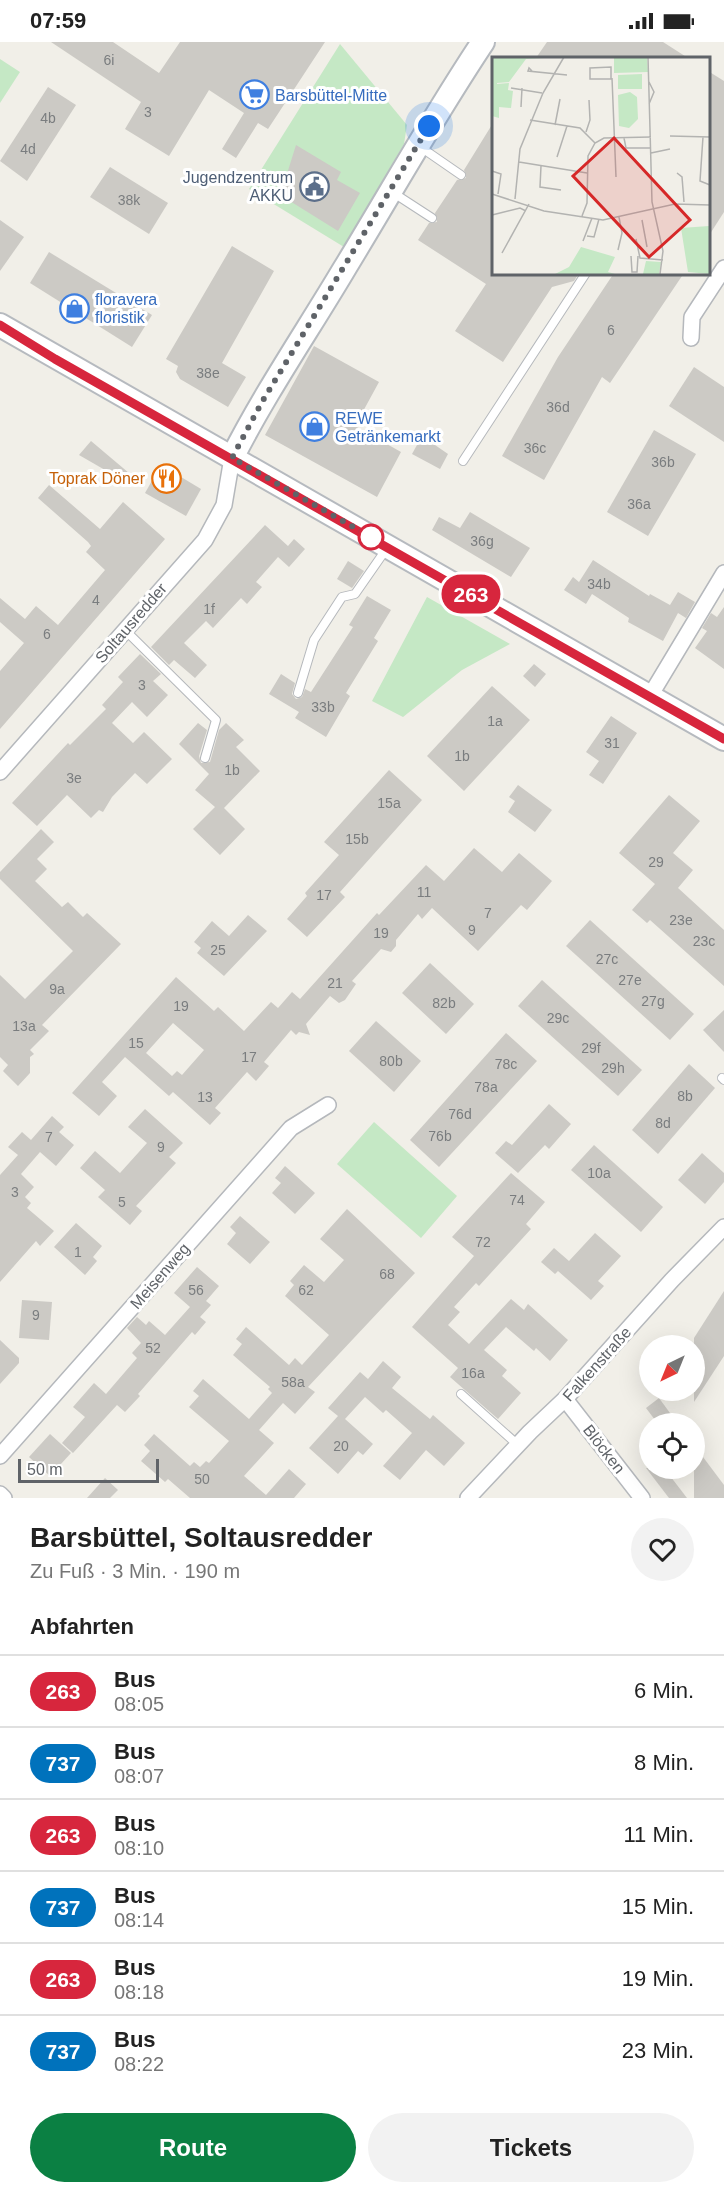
<!DOCTYPE html>
<html lang="de">
<meta charset="utf-8">
<style>
:root{--surface:#fff;--page:#f2f2f2;--text:#222;--muted:#767676;--line:#e0e0e0;--accent:#0b8043}
body{margin:0;font-family:Arial,sans-serif;background:var(--page);color:var(--text);height:100vh;display:flex;flex-direction:column;font-size:22px;white-space:nowrap}
*{box-sizing:border-box;margin:0}
p{font-size:20px;color:var(--muted)}
.icon{flex:none;width:33px;height:33px;fill:none;stroke:currentColor;stroke-width:2;stroke-linecap:round;stroke-linejoin:round}
.map{position:relative;height:1456px;overflow:hidden}
.side{display:flex;flex-direction:column;background:var(--surface);flex:1}
.side>*{flex:none}
.badge{padding:0 12px;border-radius:20px;font-size:21px;line-height:39px}
.needle{width:39px;rotate:223deg}
.controls{position:absolute;left:639px;top:1293px;display:grid;gap:12px}
.controls a{display:grid;place-items:center;width:66px;height:66px;border-radius:50%;background:var(--surface);box-shadow:0 6px 24px #0002;font-size:30px}
.scale{position:absolute;left:18px;bottom:15px;width:141px;box-sizing:border-box;padding-left:6px;border:3px solid #5f6368;border-top:0;font-size:16px;line-height:21px;white-space:nowrap;color:#5f6368;-webkit-text-stroke:4px #fff;paint-order:stroke}
.you{position:absolute;width:30px;height:30px;margin:-15px;border:4px solid #fff;border-radius:50%;background:#1a73e8;box-shadow:0 0 0 9px #1a73e833}
.map>.badge{position:absolute;translate:-50% -50%;box-shadow:0 0 0 3px #fff}
h2{padding:0 30px;font-size:22px;line-height:54px}
.round{display:grid;place-items:center;flex:none;width:63px;height:63px;border-radius:32px;background:var(--page)}
.overview{display:flex;align-items:center;justify-content:space-between;height:102px;padding:0 30px}
h1{font-size:28px;font-weight:700;line-height:45px}
.action{display:flex;gap:12px;margin-top:auto;padding:12px 30px}
.action a{flex:1;height:69px;border-radius:36px;background:var(--accent);color:#fff;font-size:24px;font-weight:700;line-height:69px;text-align:center}
.action a+a{background:var(--page);color:var(--text)}
ul{padding:0;list-style:none}
li{display:flex;align-items:center;gap:18px;height:72px;padding:0 30px;border-top:2px solid var(--line)}
li div{flex:1}
li b{display:block;font-size:22px}
li em{font-style:normal}
li .badge{min-width:66px;font-weight:700;text-align:center}
.status{display:flex;justify-content:space-between;align-items:center;height:42px;padding:0 30px;background:var(--surface);direction:ltr}
.status svg{height:16px;fill:currentColor}
.map>svg:first-child{display:block}
</style>
<div class="status"><b>07:59</b><svg viewBox="0 0 49 12"><path d="M0 12V9h3v3zM5 12V6h3v6zM10 12V3h3v9zM15 12V0h3v12zM26 1h20v11H26zM47 4h2v5h-2z"/></svg></div>
<div class="map">
<svg width="724" height="1456" viewBox="0 0 724 1456">
<rect width="100%" height="100%" fill="#f1efe8"/>
<g fill="#c5e8c5">
<path d="M340,2l67,81 -3,19 -60,103 -95,-58z"/>
<path d="M0,17l20,13 -20,31z"/>
<path d="M427,555l83,47 -48,26 -59,47 -31,-16z"/>
<path d="M374,1080l83,74 -36,42 -84,-74z"/>
</g>
<g fill="#cccac5" fill-rule="evenodd">
<path d="M51,0h62l46,31 21,-31h145l-57,87 -10,-6 -22,35 -14,-9 22,-36 -35,-23 -40,66 -44,-27 16,-27z"/>
<path d="M547,0h116l25,16h-152z"/>
<path d="M708,29l16,10v131l-16,25z"/>
<path d="M48,45l28,18 -49,76 -27,-20z"/>
<path d="M493,81v150h86l-5,8 -22,6 -49,75 -48,-31 31,-47 -68,-44 11,-17 8,-1 -2,-9 22,-33 9,-2 -2,-8z"/>
<path d="M296,103l45,27 -4,8 23,13 -22,38 -61,-38 9,-16z"/>
<path d="M110,125l58,36 -19,31 -59,-37z"/>
<path d="M0,178l24,17 -24,34z"/>
<path d="M232,204l42,25 -52,92 24,14 -18,30 -48,-28 -4,-7 2,-6 -12,-7z"/>
<path d="M49,210l103,63 -20,32 -102,-64z"/>
<path d="M614,231h70l-74,110 -8,-6 -58,103 -42,-24 56,-99z"/>
<path d="M314,304l65,36 -24,44 46,26 -24,45 -112,-62z"/>
<path d="M694,325l30,20v55l-55,-36z"/>
<path d="M654,388l42,24 -48,82 -41,-24z"/>
<path d="M422,394l26,18 -8,15 -28,-15z"/>
<path d="M91,399l45,38 -5,6 -52,-30z"/>
<path d="M161,423l40,24 -15,27 -41,-23z"/>
<path d="M49,443l51,44 23,-27 42,37 -165,190v-58l24,-28 -24,-21v-24l25,21 11,-13 22,19 47,-55 -19,-18 5,-6 -3,-4 -50,-44z"/>
<path d="M470,470l60,36 -19,29 -79,-47 7,-13 21,11z"/>
<path d="M265,483l23,21 6,-7 11,10 -16,18 -11,-10 -22,25 6,5 -15,17 -6,-6 -28,30 -7,-7 -22,22 23,22 -12,13 -21,-18 -5,5 -18,-18z"/>
<path d="M593,518l56,36 1,-2 20,11 8,-13 17,10 -9,16 -8,-5 -15,28 -35,-19 1,-4 -37,-24 -6,10 -22,-14 9,-13 6,5z"/>
<path d="M348,519l16,10 -12,17 -15,-9z"/>
<path d="M367,554l24,14 -17,28 4,3 -32,52 4,3 -24,41 -31,-19 4,-6 -30,-18 12,-20 14,9 -3,11 4,5 6,-2 3,-8 6,3 42,-65 -4,-2z"/>
<path d="M724,565v62l-29,-21 12,-17 -5,-3 9,-15 6,4z"/>
<path d="M140,612l21,20 -8,7 15,14 -21,22 -15,-15 -20,21 21,20 11,-11 28,27 -25,25 -12,-11 -23,24 -9,15 -4,-2 -8,8 -24,-23 -30,31 -25,-23 56,-60 2,2 36,-36 -4,-4 21,-23 -5,-5z"/>
<path d="M534,622l12,10 -11,13 -12,-11z"/>
<path d="M492,644l38,34 -66,71 -37,-35z"/>
<path d="M611,674l26,17 -34,51 -14,-9 10,-14 -13,-9z"/>
<path d="M198,681l9,7 -8,26 2,7 9,-1 9,-32 7,-7 18,17 -8,7 24,24 -36,37 21,21 -25,26 -27,-26 22,-22 -20,-17 14,-16 -30,-30z"/>
<path d="M389,728l33,30 -82,92 5,5 -38,40 -20,-18 20,-23 -2,-3 34,-38 -15,-13z"/>
<path d="M518,743l34,25 -17,22 -27,-20 7,-11 -6,-4z"/>
<path d="M669,753l31,26 -27,32 20,17 -15,18 46,42v56l-74,-66 -3,3 -15,-13 23,-26 -36,-31z"/>
<path d="M41,787l13,13 -17,17 10,10 -12,12 27,26 6,-5 15,15 4,-4 34,31 -79,81 7,6 -19,19 4,4 -4,3v16l-12,13 -15,-15 5,-6 -8,-8v-82l25,24 48,-48 -73,-72v-7z"/>
<path d="M474,806l28,24 17,-19 33,28 -25,29 -6,-5 -43,46 -46,-43 -10,11 -4,-5 -22,26v6l-5,6 -10,-3 -29,32 4,3 -11,16 -6,3 -9,-7 -24,28 4,11 -11,-3 -3,3 -5,-5 -27,32 5,4 -13,15 -9,-9 -32,36 6,5 -11,12 -37,-33 -4,4 -44,-39 -23,25 15,14 -18,20 -27,-23 104,-116 38,34 4,-4 26,24 27,-29 7,6 14,-16 8,7 77,-86 2,2 47,-50 18,16zM173,981l31,27 -22,25 -5,-4 -5,5 -26,-23z"/>
<path d="M248,873l19,16 -43,45 -27,-23 4,-5 -7,-6 18,-21 17,15z"/>
<path d="M590,878l104,94 -24,26 -104,-94z"/>
<path d="M430,921l44,41 -28,30 -44,-41z"/>
<path d="M542,938l100,90 -24,26 -100,-90z"/>
<path d="M724,968v42l-21,-22z"/>
<path d="M376,979l45,40 -27,31 -45,-41z"/>
<path d="M506,991l31,28 -98,106 -29,-27z"/>
<path d="M689,1022l26,24 -57,66 -26,-24z"/>
<path d="M549,1062l22,20 -22,25 -4,-4 -27,28 -23,-20 11,-12 6,4z"/>
<path d="M145,1067l38,34 -14,14 7,6 -40,43 6,5 -12,14 -32,-28 7,-7 -25,-22 15,-17 25,22 27,-30 -19,-16z"/>
<path d="M52,1074l12,11 -5,5 15,13 -18,21 -16,-14 -19,22 13,13 -9,10 6,6 -4,5 27,23 -14,15 -4,-5 -36,41v-107l18,-20 -10,-8 14,-15 9,8z"/>
<path d="M594,1103l69,62 -22,25 -70,-62z"/>
<path d="M702,1111l22,20v9l-19,22 -27,-24z"/>
<path d="M285,1124l30,27 -20,21 -23,-21 9,-10 -6,-5z"/>
<path d="M511,1131l34,29 -19,22 5,5 -52,57 -3,-3 -22,24 6,5 -12,13 21,19 42,-45 13,11 4,-6 40,36 -18,21 -14,-13 -2,3 -28,-24 -22,23 23,20 -5,6 19,17 -23,26 -48,-42 8,-9 -46,-41 62,-71 -22,-19z"/>
<path d="M347,1167l68,64 -107,114 7,5 -20,22 -12,-11 -24,27 15,13 -30,33 22,19 23,-26 17,15 -12,14h-104l-22,-19 -3,3 -24,-21 9,-10 -6,-6 10,-11 36,32 4,-4 6,5 6,-6 3,2 20,-22 -40,-34 10,-11 -6,-5 10,-12 46,40 23,-26 -4,-4 2,-2 -37,-32 9,-11 -6,-5 10,-12 43,38 6,-7 7,7 27,-30 -44,-39 9,-11 -4,-4 14,-16 20,17 20,-22 -24,-21z"/>
<path d="M240,1174l30,26 -20,22 -23,-20 9,-11 -6,-6z"/>
<path d="M76,1181l26,23 -9,11 4,4 -12,14 -31,-28z"/>
<path d="M595,1191l26,23 -23,25 6,5 -13,14 -33,-29 -3,3 -14,-12 13,-14 15,13z"/>
<path d="M197,1225l22,19 -13,15 5,4 -11,12 6,5 -11,13 -3,-3 -54,62 2,2 -15,16 -8,-7 -44,48 -11,-10 23,-26 -12,-10 21,-24 12,11 31,-36 -5,-5 9,-10 -14,-15 10,-11 9,8 3,-4 16,14 25,-28 -16,-14z"/>
<path d="M724,1249v65l-30,46v-64z"/>
<path d="M22,1258l30,2 -3,38 -30,-2z"/>
<path d="M0,1298l19,18v5l-19,21z"/>
<path d="M383,1319l18,16 -9,11 38,31 3,-4 32,28 -21,23 -18,-16 -26,30 -17,-14 29,-33 -26,-23 -3,3 -18,-16 -20,22 28,25 -10,11 -5,-4 -20,23 -29,-26 29,-32 -10,-8 32,-36 8,7z"/>
<path d="M659,1356l19,26h-20l-12,-16z"/>
<path d="M50,1392l21,19 -21,23 -21,-19z"/>
<path d="M694,1403l30,40v13h-30z"/>
<path d="M646,1426h18l23,30h-18z"/>
<path d="M105,1436l13,12 -8,8h-23z"/>
</g>
<g fill="none" stroke-linecap="round" stroke-linejoin="round">
<defs>
<g id="lane">
<path d="M419,104l42,29"/>
<path d="M392,150l40,26"/>
<path d="M463,419l123,-188"/>
<path d="M125,588l91,90 -11,38"/>
<path d="M298,651l16,-53 28,-43 13,-3 32,-46"/>
<path d="M722,1036l2,2"/>
<path d="M461,1352l57,51"/>
</g>
<g id="street">
<path d="M691,296l1,-21 32,-49"/>
<path d="M650,654l74,-123"/>
<path d="M0,730l205,-232 19,-35 8,-47"/>
<path d="M565,1357l77,99"/>
<path d="M0,1414l291,-328 37,-23"/>
<path d="M0,1452l4,4"/>
<path d="M468,1456l62,-66 35,-33 107,-119 52,-53"/>
</g>
<g id="secondary">
<path d="M0,283l724,414"/>
<path d="M232,416c33,-65 74,-125 111,-187 47,-77 90,-154 140,-229"/>
</g>
</defs>
<use href="#lane" stroke="#b5b8bc" stroke-width="10"/>
<use href="#street" stroke="#b5b8bc" stroke-width="18"/>
<use href="#secondary" stroke="#b6babf" stroke-width="26"/>
<use href="#lane" stroke="#fff" stroke-width="8"/>
<use href="#street" stroke="#fff" stroke-width="15"/>
<use href="#secondary" stroke="#fff" stroke-width="22"/>
</g>
<g fill="none" stroke-linecap="round" stroke-linejoin="round">
<defs>
<path id="line" d="M0,283l55,34 669,380"/>
</defs>
<use href="#line" stroke="#fff" stroke-width="14"/>
<use href="#line" stroke="#d7263d" stroke-width="9"/>
<path stroke="#5f6368" stroke-width="6" stroke-dasharray="0 10.8" d="M371,495l-139,-79 30,-56 167,-276"/>
</g>
<defs>
<symbol id="supermarket-ring" viewBox="-11 -11 22 22"><circle r="9.5" fill="#fff" stroke="#3f7fe0" stroke-width="1.5"/><path d="M-6-5.5h2.5l.6 2H6L4.5 2H-2.5L-4.4-4H-6ZM-1.5 3.2a1.3 1.3 0 1 0 .1 0ZM3 3.2a1.3 1.3 0 1 0 .1 0Z" fill="#3f7fe0"/></symbol>
<symbol id="civic-ring" viewBox="-11 -11 22 22"><circle r="9.5" fill="#fff" stroke="#5c6f8a" stroke-width="1.5"/><path d="M-.6-6.5H3V-4.5H.6V-3L4-1V1h2V6H-6V1h2V-1L-.6-3ZM-1.2 2.5V6h2.4V2.5Z" fill="#5c6f8a"/></symbol>
<symbol id="shop-ring" viewBox="-11 -11 22 22"><circle r="9.5" fill="#fff" stroke="#3f7fe0" stroke-width="1.5"/><path d="M-5-2.5h2.3a2.7 3.5 0 0 1 5.4 0H5L5.5 6h-11ZM-1.5-2.5h3a1.5 2.3 0 0 0-3 0Z" fill="#3f7fe0"/></symbol>
<symbol id="restaurant-ring" viewBox="-11 -11 22 22"><circle r="9.5" fill="#fff" stroke="#e8710a" stroke-width="1.5"/><path d="M-5-6h1v4h1v-4h1v4h1v-4h1v5L-1.5 .5V6h-2V.5L-5-1ZM5-6V6H3V1.5H1.5Q1.5-4 5-6Z" fill="#e8710a"/></symbol>
</defs>
<g fill-rule="evenodd">
<use href="#supermarket-ring" x="238" y="36" width="33" height="33"/>
<use href="#civic-ring" x="298" y="128" width="33" height="33"/>
<use href="#shop-ring" x="58" y="250" width="33" height="33"/>
<use href="#shop-ring" x="298" y="368" width="33" height="33"/>
<use href="#restaurant-ring" x="150" y="420" width="33" height="33"/>
</g>
<circle fill="#fff" stroke="#d7263d" stroke-width="3" cx="371" cy="495" r="12"/>
<g text-anchor="middle" dominant-baseline="central" stroke-width="6" stroke-linejoin="round" paint-order="stroke">
<g font-size="14" fill="#7a7d7f">
<text x="109" y="18">6i</text>
<text x="148" y="70">3</text>
<text x="48" y="76">4b</text>
<text x="28" y="107">4d</text>
<text x="129" y="158">38k</text>
<text x="611" y="288">6</text>
<text x="208" y="331">38e</text>
<text x="558" y="365">36d</text>
<text x="535" y="406">36c</text>
<text x="663" y="420">36b</text>
<text x="639" y="462">36a</text>
<text x="482" y="499">36g</text>
<text x="599" y="542">34b</text>
<text x="96" y="558">4</text>
<text x="209" y="567">1f</text>
<text x="47" y="592">6</text>
<text x="142" y="643">3</text>
<text x="323" y="665">33b</text>
<text x="495" y="679">1a</text>
<text x="612" y="701">31</text>
<text x="462" y="714">1b</text>
<text x="232" y="728">1b</text>
<text x="74" y="736">3e</text>
<text x="389" y="761">15a</text>
<text x="357" y="797">15b</text>
<text x="656" y="820">29</text>
<text x="424" y="850">11</text>
<text x="324" y="853">17</text>
<text x="488" y="871">7</text>
<text x="681" y="878">23e</text>
<text x="472" y="888">9</text>
<text x="381" y="891">19</text>
<text x="704" y="899">23c</text>
<text x="218" y="908">25</text>
<text x="607" y="917">27c</text>
<text x="630" y="938">27e</text>
<text x="335" y="941">21</text>
<text x="57" y="947">9a</text>
<text x="653" y="959">27g</text>
<text x="444" y="961">82b</text>
<text x="181" y="964">19</text>
<text x="558" y="976">29c</text>
<text x="24" y="984">13a</text>
<text x="136" y="1001">15</text>
<text x="591" y="1006">29f</text>
<text x="249" y="1015">17</text>
<text x="391" y="1019">80b</text>
<text x="506" y="1022">78c</text>
<text x="613" y="1026">29h</text>
<text x="486" y="1045">78a</text>
<text x="685" y="1054">8b</text>
<text x="205" y="1055">13</text>
<text x="460" y="1072">76d</text>
<text x="663" y="1081">8d</text>
<text x="440" y="1094">76b</text>
<text x="49" y="1095">7</text>
<text x="161" y="1105">9</text>
<text x="599" y="1131">10a</text>
<text x="15" y="1150">3</text>
<text x="517" y="1158">74</text>
<text x="122" y="1160">5</text>
<text x="483" y="1200">72</text>
<text x="78" y="1210">1</text>
<text x="387" y="1232">68</text>
<text x="196" y="1248">56</text>
<text x="306" y="1248">62</text>
<text x="36" y="1273">9</text>
<text x="153" y="1306">52</text>
<text x="473" y="1331">16a</text>
<text x="293" y="1340">58a</text>
<text x="341" y="1404">20</text>
<text x="202" y="1437">50</text>
</g>
<g font-size="16" fill="#366cbe" stroke="#fff" text-anchor="start">
<text x="275" y="53">Barsbüttel-Mitte</text>
<text x="95" y="257">floravera<tspan x="95" dy="18">floristik</tspan></text>
<text x="335" y="376">REWE<tspan x="335" dy="18">Getränkemarkt</tspan></text>
</g>
<g font-size="16" fill="#4e5e75" stroke="#fff" text-anchor="end">
<text x="293" y="135">Jugendzentrum<tspan x="293" dy="18">AKKU</tspan></text>
</g>
<g font-size="16" fill="#c56008" stroke="#fff" text-anchor="end">
<text x="145" y="436">Toprak Döner</text>
</g>
<g font-size="16" fill="#5f6368" stroke="#fff">
<text transform="translate(131 581) rotate(-49)">Soltausredder</text>
<text transform="translate(160 1234) rotate(-49)">Meisenweg</text>
<text transform="translate(597 1322) rotate(-48)">Falkenstraße</text>
<text transform="translate(604 1407) rotate(52)">Blöcken</text>
</g>
</g>
<g transform="translate(492 15)">
<rect width="218" height="218" fill="#f1efe8"/>
<path d="M0,0h70l-36,2 -17,23 -12,1 1,17 -1,-16 12,-1 -1,7 5,1 -2,17 -12,-1v11l-7,-2zM122,0l33,1 1,14 -34,1zM150,17v15h-24v-14zM138,35l7,5 1,22 -9,9 -10,-2 -1,-31zM217,169v48l-21,-2 -7,-44zM89,190l34,10 -7,15 7,2h-60l14,-7zM154,204l15,1 -2,12h-16z" fill="#c5e8c5"/>
<path fill="none" stroke="#b3b3b1" stroke-width="1.5" d="M156,0l4,145 11,49 -3,23M119,10v12h-21v-11zM40,14l-3,-3 -1,3 39,4M120,21l4,99M157,25l5,10 -5,12M19,31l31,5M29,50l1,-19M38,63l50,8 15,15M63,68l5,-26M94,75l4,-12 -1,-20M178,79l40,1M211,80l-3,44 10,4M132,81l2,10h25M159,96l19,-4M65,100l10,-31M27,105l68,11M49,109l-1,21 21,3M0,114l9,3 -3,20M189,119l-4,-3 5,4 2,25M0,137l52,17 59,9 72,-16 35,1M23,142l5,-50 23,-56 21,-36M0,158l28,-7 6,3M90,159l5,-13 1,-47 7,-13 9,-5 47,-1M150,163l5,27M95,179l7,1 5,-18M144,182l4,19 23,2M91,184l9,-23M126,193l4,-17 -3,-16M10,196l27,-49M139,199l1,16h5l1,-16"/>
<path fill="#d62828" fill-opacity="0.15" stroke="#d62828" stroke-width="3" d="M122,81l76,82 -41,37 -76,-81z"/>
<rect width="218" height="218" fill="none" stroke="#5f6368" stroke-width="3"/>
</g>
</svg>
<div class="controls">
<a><svg class="needle" viewBox="-14 -14 28 28"><path d="M0-13l5 13h-10z" fill="#e53935"/><path d="M0 13l5-13h-10z" fill="#767676"/></svg></a>
<a><svg class="icon" aria-label="locate" viewBox="0 0 24 24"><circle cx="12" cy="12" r="6"/><path d="M12 2v4M12 18v4M2 12h4M18 12h4"/></svg></a>
</div>
<div class="scale">50 m</div>
<div class="you" style="left:429px;top:84px"></div>
<b class="badge" style="left:471px;top:552px;background:#d7263d;color:#fff">263</b>
</div>
<section class="side">
<div class="overview"><div><h1>Barsbüttel, Soltausredder</h1><p>Zu Fuß · 3 Min. · 190 m</p></div><a class="round"><svg class="icon" aria-label="heart" viewBox="0 0 24 24"><path d="M12 20l-8-8c-3-5 5-10 8-4 3-6 11-1 8 4z"/></svg></a></div>
<h2>Abfahrten</h2>
<ul>
<li><span class="badge" style="background:#d7263d;color:#fff">263</span><div><b>Bus</b><p>08:05</p></div><em>6 Min.</em></li>
<li><span class="badge" style="background:#0072bc;color:#fff">737</span><div><b>Bus</b><p>08:07</p></div><em>8 Min.</em></li>
<li><span class="badge" style="background:#d7263d;color:#fff">263</span><div><b>Bus</b><p>08:10</p></div><em>11 Min.</em></li>
<li><span class="badge" style="background:#0072bc;color:#fff">737</span><div><b>Bus</b><p>08:14</p></div><em>15 Min.</em></li>
<li><span class="badge" style="background:#d7263d;color:#fff">263</span><div><b>Bus</b><p>08:18</p></div><em>19 Min.</em></li>
<li><span class="badge" style="background:#0072bc;color:#fff">737</span><div><b>Bus</b><p>08:22</p></div><em>23 Min.</em></li>
</ul>
<div class="action"><a>Route</a><a>Tickets</a></div>
</section>
